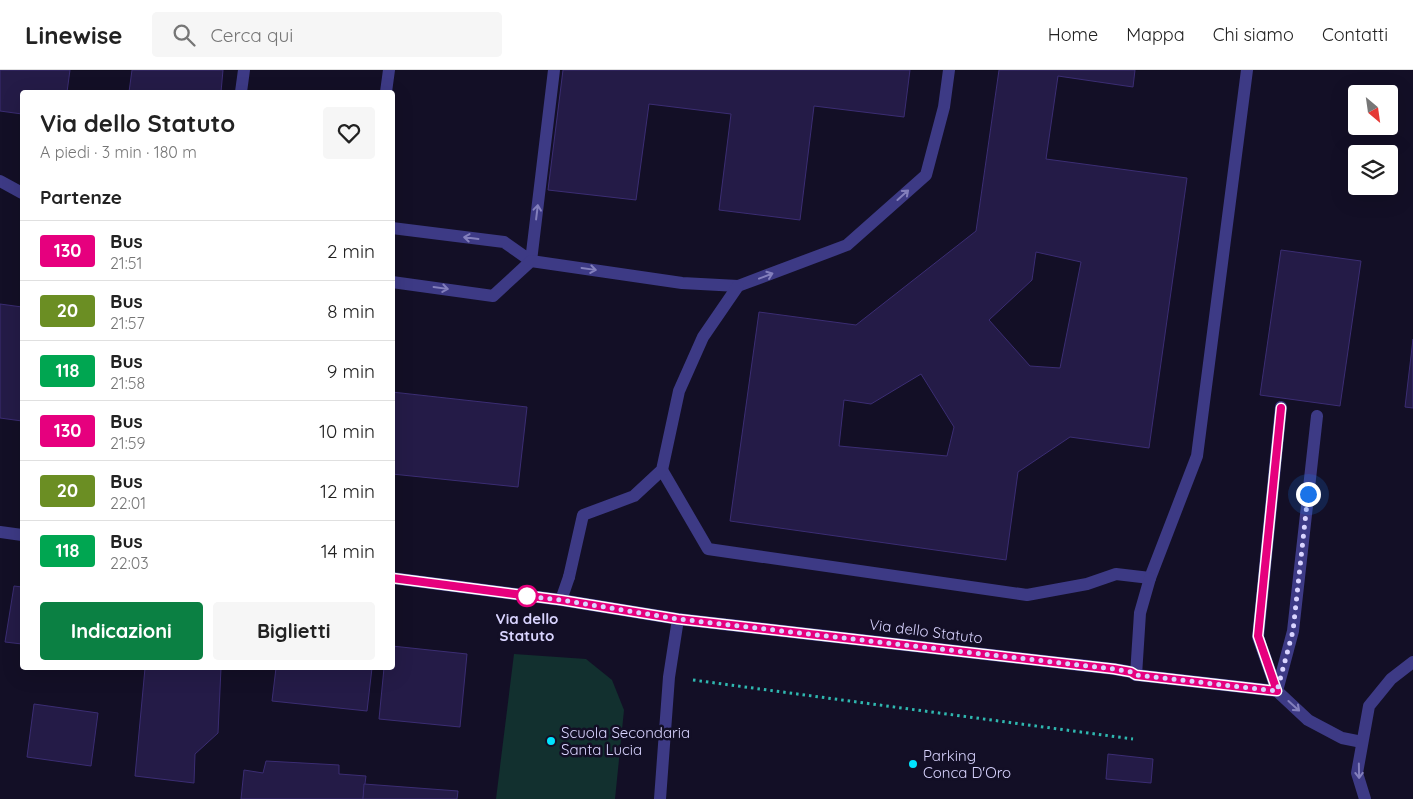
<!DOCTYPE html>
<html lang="it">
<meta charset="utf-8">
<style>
:root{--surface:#fff;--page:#f6f6f6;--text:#222;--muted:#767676;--line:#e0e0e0;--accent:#0b8043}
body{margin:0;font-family:Quicksand,sans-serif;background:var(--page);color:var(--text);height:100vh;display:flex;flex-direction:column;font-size:19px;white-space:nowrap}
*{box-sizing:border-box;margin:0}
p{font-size:16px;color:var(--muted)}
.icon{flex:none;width:28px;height:28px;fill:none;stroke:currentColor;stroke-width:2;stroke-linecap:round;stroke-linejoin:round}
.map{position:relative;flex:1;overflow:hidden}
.drawer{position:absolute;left:20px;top:20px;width:375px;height:580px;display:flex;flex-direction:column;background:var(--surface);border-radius:5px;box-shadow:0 5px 20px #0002}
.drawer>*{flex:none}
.badge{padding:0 10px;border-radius:4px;font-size:18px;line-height:32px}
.needle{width:32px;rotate:151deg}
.fabs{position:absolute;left:1348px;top:15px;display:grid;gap:10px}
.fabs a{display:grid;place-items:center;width:50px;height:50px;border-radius:5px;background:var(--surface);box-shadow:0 5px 20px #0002;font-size:25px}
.you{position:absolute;width:25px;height:25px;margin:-12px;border:4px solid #fff;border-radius:50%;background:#1a73e8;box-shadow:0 0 0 8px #1a73e833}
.map>.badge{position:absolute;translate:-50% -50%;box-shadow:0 0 0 2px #fff}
h2{padding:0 20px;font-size:19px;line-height:45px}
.round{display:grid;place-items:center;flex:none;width:52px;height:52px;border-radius:5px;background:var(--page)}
.headline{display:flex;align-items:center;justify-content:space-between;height:85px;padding:0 20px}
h1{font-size:24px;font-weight:700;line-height:38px}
.action{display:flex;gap:10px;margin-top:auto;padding:10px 20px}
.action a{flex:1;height:58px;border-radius:5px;background:var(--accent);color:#fff;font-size:20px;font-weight:700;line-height:58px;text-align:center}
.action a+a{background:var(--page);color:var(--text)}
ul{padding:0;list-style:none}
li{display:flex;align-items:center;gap:15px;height:60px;padding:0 20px;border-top:1px solid var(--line)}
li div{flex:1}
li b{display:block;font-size:19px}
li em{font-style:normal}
li .badge{min-width:55px;font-weight:700;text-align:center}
header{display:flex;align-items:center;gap:30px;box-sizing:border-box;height:70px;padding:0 25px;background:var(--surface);border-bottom:1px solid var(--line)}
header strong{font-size:24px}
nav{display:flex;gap:28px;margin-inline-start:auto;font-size:18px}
.search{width:350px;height:45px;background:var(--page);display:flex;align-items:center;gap:12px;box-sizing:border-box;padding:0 18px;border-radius:5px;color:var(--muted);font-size:19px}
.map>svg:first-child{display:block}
</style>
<header>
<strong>Linewise</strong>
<div class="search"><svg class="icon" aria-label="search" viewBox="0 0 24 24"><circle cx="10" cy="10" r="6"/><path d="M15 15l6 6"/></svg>Cerca qui</div>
<nav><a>Home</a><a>Mappa</a><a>Chi siamo</a><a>Contatti</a></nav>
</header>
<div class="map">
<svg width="1413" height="729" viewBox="0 0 1413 729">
<rect width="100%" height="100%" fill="#130f26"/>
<path fill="#12302f" d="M514,584l72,5 26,21 12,30 -9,89h-119z"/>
<g fill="#241b47" stroke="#3b2d73" fill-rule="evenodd">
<path d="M0,0h70l-3,22h-45v22l-22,-3z"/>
<path d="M132,0h91l-2,22h-92z"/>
<path d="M563,0h347l-6,47 -90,-11 -14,114 -81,-10 12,-96 -82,-10 -13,96 -88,-10z"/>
<path d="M999,0h136l-2,17 -75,-11 -12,83 141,19 -38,270 -79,-11 -52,35 -12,88 -276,-39 29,-209 97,13 120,-94zM1036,182l45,10 -21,106 -30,-2 -41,-46 43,-40zM921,304l33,53 -7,29 -108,-10 5,-46 27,4z"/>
<path d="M1281,180l80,11 -21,145 -80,-11z"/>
<path d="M0,234l22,3v114l-22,-3z"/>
<path d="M1413,269v69l-8,-1z"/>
<path d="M392,322l135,15 -9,80 -126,-13z"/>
<path d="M14,516l8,1v57l-17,-2z"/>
<path d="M392,576l75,8 -7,73 -81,-8 5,-51h8z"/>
<path d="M145,598h76l-3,65 -23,21 -1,29 -59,-7z"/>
<path d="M276,598h96l-5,43 -95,-10z"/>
<path d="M34,634l64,9 -7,53 -64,-9z"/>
<path d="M1108,684l45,5 -2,24 -45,-4z"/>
<path d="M266,691l73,4v9l27,2 -3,23h-122l3,-29 19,3z"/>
<path d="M364,714l94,7 -1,8h-94z"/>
</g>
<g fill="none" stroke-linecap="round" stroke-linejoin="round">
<path stroke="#2fb8b0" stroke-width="3" stroke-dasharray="2.5 4" stroke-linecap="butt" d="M693,610l440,59"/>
<g stroke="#3d3a85" stroke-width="12">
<path d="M241,22l3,-22"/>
<path d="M0,111l22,12"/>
<path d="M392,158l112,14 27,19 23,-191"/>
<path d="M392,212l101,14 38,-35 151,22 56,3 109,-41 79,-70 18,-68 5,-37"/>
<path d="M662,400l46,79 319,46 60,-11 29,-10 34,4 47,-122 50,-386"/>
<path d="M569,507l14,-62 51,-19 28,-26 17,-79 24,-54 35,-51"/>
<path d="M1136,605l4,-62 10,-35"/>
</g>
<path stroke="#3d3a85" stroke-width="12" d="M386,22l3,-22"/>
<g stroke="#3d3a85" stroke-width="12">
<path d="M1281,337l-23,230 19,54 16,-60 24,-215"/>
<path d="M0,462l22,3"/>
<path d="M392,508l169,22 117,19 436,50 17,3 5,3 141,16 31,29 34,18 20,4"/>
<path d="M561,530l8,-23"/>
<path d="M660,729l9,-122 9,-58"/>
<path d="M1365,729l-8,-26 12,-67 22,-27 22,-17"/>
</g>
</g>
<defs><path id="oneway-shaft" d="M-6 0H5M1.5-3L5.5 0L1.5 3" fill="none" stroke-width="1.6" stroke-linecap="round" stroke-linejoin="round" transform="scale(1.25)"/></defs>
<g stroke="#837fbc">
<use href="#oneway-shaft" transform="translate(903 125) rotate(-42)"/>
<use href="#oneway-shaft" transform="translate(537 142) rotate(-83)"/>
<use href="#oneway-shaft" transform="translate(471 168) rotate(-173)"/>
<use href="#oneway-shaft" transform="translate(589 199) rotate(8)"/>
<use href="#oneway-shaft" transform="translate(766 206) rotate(-21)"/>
<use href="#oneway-shaft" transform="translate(441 218) rotate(8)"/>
<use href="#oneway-shaft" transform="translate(1294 636) rotate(42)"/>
<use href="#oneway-shaft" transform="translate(1359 701) rotate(89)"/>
</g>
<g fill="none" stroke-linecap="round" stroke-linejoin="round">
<defs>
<path id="line" d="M392,508l169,22 117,19 436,50 17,3 5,3 141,16 -19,-55 23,-228"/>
</defs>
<use href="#line" stroke="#fff" stroke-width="11"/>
<use href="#line" stroke="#e6007e" stroke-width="8"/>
<path stroke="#d9d4ff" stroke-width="5" stroke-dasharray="0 9" d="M527,526h-2l36,4 117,19 436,50 17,3 5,3 141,16 16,-60 15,-137"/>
</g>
<circle fill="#fff" stroke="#e6007e" stroke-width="2.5" cx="527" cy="526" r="10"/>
<g fill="#00e5ff" stroke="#130f26" stroke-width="2">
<circle cx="551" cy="671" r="5"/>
<circle cx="913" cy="694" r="5"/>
</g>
<g text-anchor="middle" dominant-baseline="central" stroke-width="5" stroke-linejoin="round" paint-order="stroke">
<g font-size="15" font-weight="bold" fill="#d9d4ff" stroke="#130f26">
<text x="527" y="548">Via dello<tspan x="527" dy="17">Statuto</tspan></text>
</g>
<g font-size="15" fill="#d9d4ff" stroke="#130f26">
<text transform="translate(926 561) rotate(7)">Via dello Statuto</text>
</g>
<g font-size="15" fill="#d9d4ff" stroke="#130f26" text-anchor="start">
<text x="561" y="662">Scuola Secondaria<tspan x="561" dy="17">Santa Lucia</tspan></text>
<text x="923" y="685">Parking<tspan x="923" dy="17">Conca D'Oro</tspan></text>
</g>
</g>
</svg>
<div class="fabs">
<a><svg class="needle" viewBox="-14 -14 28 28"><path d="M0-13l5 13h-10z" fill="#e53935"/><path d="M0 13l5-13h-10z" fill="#767676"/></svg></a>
<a><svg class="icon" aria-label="layers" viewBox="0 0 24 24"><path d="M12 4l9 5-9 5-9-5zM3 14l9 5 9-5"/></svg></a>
</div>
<div class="you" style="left:1308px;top:424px"></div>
<section class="drawer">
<div class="headline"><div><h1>Via dello Statuto</h1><p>A piedi · 3 min · 180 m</p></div><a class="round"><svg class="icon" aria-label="heart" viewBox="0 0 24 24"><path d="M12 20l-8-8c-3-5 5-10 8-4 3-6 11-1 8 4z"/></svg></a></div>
<h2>Partenze</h2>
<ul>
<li><span class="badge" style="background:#e6007e;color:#fff">130</span><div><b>Bus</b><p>21:51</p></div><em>2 min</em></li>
<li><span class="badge" style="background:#6b8e23;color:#fff">20</span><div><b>Bus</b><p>21:57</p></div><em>8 min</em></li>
<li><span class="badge" style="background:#00a651;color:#fff">118</span><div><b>Bus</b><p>21:58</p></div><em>9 min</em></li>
<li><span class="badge" style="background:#e6007e;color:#fff">130</span><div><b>Bus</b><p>21:59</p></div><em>10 min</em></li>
<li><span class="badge" style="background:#6b8e23;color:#fff">20</span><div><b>Bus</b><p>22:01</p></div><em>12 min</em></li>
<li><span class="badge" style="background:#00a651;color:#fff">118</span><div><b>Bus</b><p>22:03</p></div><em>14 min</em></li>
</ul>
<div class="action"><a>Indicazioni</a><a>Biglietti</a></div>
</section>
</div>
